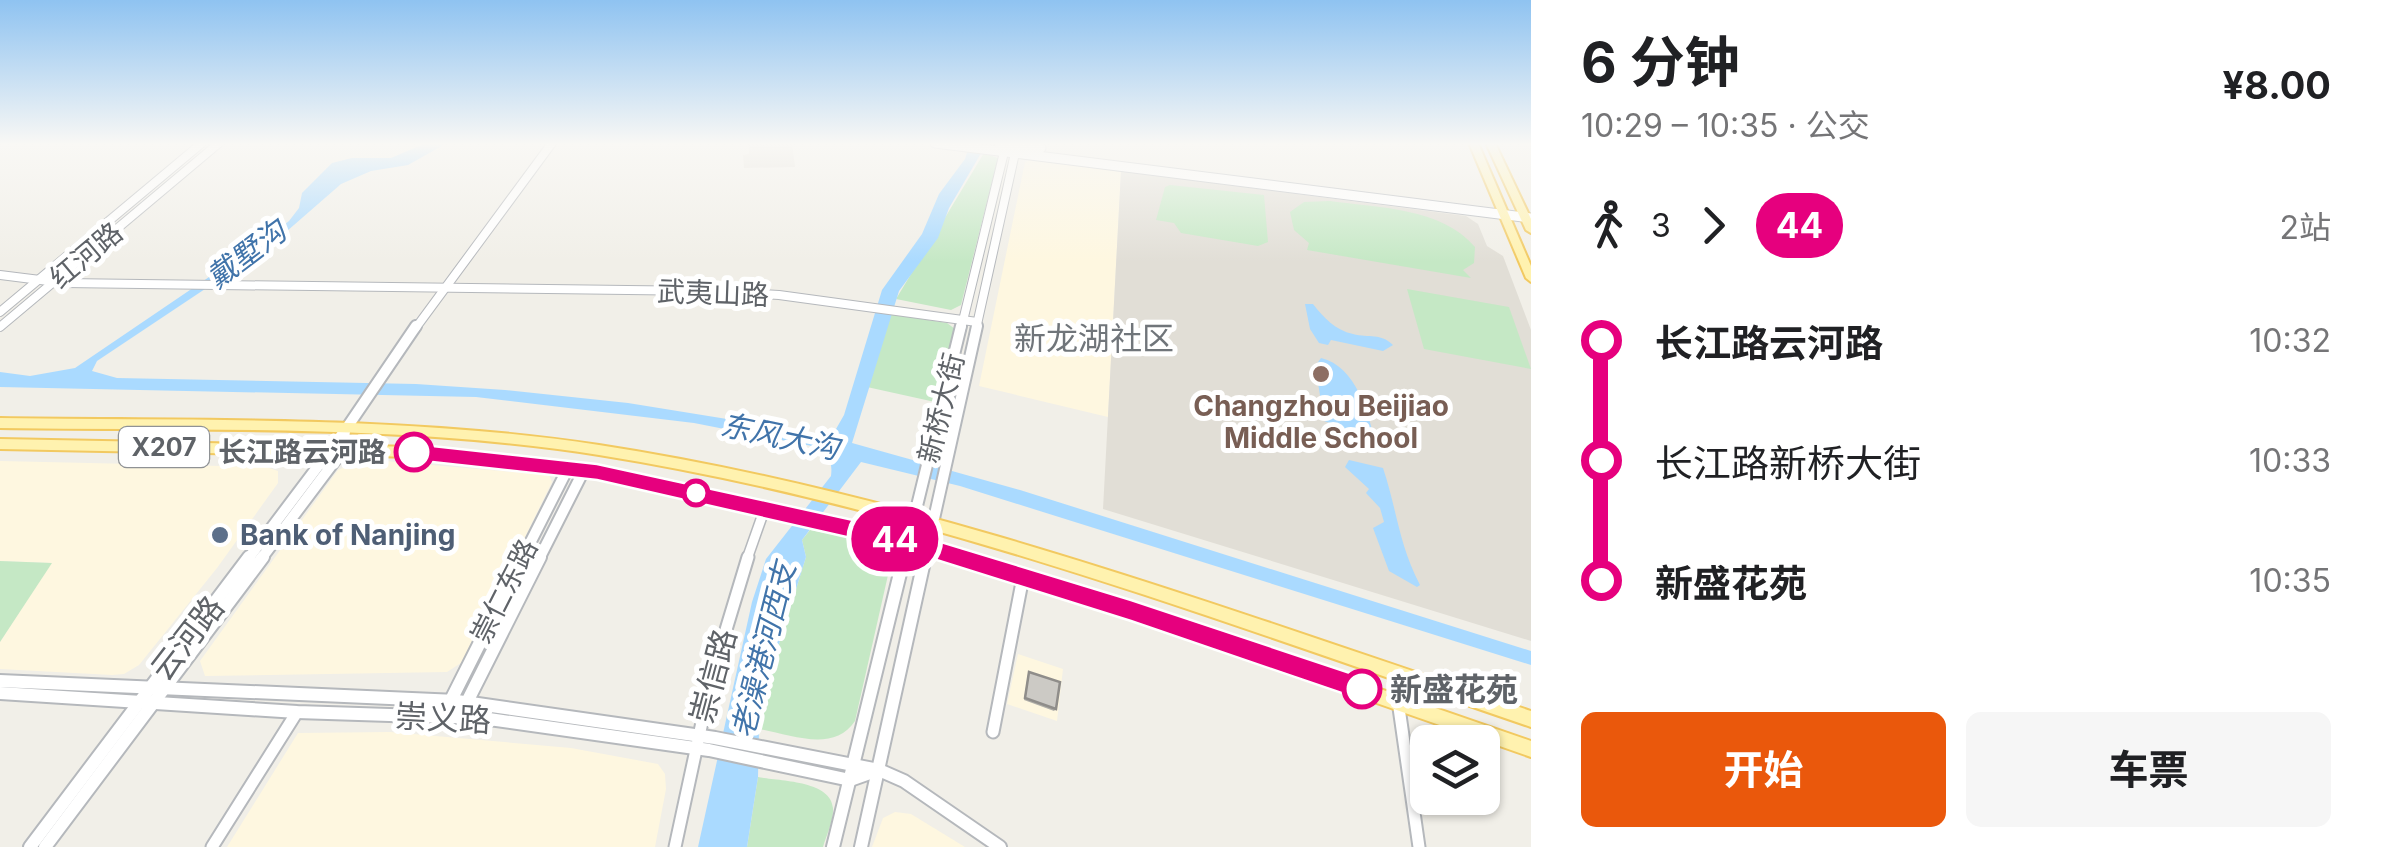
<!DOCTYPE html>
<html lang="zh">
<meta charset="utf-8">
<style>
:root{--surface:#fff;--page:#f6f6f6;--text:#202124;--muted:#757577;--accent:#ea580c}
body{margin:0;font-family:Inter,"Noto Sans SC",sans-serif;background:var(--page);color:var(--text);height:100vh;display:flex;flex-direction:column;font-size:38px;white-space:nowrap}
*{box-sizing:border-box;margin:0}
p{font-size:32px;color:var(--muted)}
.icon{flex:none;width:55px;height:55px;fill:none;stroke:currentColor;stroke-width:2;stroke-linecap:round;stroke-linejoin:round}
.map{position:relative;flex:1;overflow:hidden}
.panel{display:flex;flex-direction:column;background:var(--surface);width:850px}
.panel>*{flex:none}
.badge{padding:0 20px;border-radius:32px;font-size:35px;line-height:65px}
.fabs{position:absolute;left:1410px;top:725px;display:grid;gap:20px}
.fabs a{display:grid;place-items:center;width:90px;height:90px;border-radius:15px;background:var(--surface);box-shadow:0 2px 8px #0004;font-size:50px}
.map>.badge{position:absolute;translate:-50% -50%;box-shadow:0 0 0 5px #fff}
.legs{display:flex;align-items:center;gap:15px;height:110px;padding:0 50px;font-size:32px}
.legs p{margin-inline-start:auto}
.summary{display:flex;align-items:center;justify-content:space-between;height:170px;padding:0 50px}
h1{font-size:55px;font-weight:700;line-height:75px}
.button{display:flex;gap:20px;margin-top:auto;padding:20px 50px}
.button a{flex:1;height:115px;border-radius:15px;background:var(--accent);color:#fff;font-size:40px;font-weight:700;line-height:115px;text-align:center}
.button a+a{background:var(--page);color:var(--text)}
ul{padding:0 50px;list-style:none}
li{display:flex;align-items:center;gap:35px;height:120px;font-size:38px}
li i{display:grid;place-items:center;width:15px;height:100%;margin:0 12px;background:currentColor}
li i::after{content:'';width:25px;height:25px;margin:-12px;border:8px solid;border-radius:50%;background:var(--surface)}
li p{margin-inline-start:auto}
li:first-child i{background:linear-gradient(#0000 50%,currentColor 0)}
li:last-child i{background:linear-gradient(currentColor 50%,#0000 0)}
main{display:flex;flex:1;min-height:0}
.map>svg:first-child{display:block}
</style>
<main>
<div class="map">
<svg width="1531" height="847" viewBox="0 0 1531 847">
<rect width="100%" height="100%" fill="#f1efe8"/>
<g fill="#fef7e0">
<path d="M1035,158l86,13 -13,246 -129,-31 46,-224z"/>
<path d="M362,459l187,16 3,7 -88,179 -17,11 -242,4 -5,-15 138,-191z"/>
<path d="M0,461l266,6 12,4v12l-61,85 -78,97 -15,9 -12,1 -112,-6v-27l51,-79 -51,-2z"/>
<path d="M1018,654l45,15 -6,52 -50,-17z"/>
<path d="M390,732l181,16 87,16 7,10 1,15 -11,58h-428l71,-114z"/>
<path d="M895,812l16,2 54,33h-93l11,-29z"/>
</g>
<g fill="#e1ded6">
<path d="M749,143h43l3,24 -51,1 -1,-13 6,-1z"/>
<path d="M1121,171l345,45 12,8 9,22 16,10 28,74v311l-428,-132z"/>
</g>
<g fill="#c5e8c5">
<path d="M984,153l14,5 -37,147 -10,5 -55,-11z"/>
<path d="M1170,185l94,10 4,47 -10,4 -77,-13 -7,-10 -18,-3 9,-33z"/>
<path d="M1330,201c48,7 111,6 145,46l-1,16 -11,7 8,8 -164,-28 2,-7 -15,-13 -4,-18 14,-10z"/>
<path d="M1407,289l102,18 22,62 -107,-20z"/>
<path d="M890,314l57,9 8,6 -20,73 -68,-15z"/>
<path d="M810,530c32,7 72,7 78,45l-33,146c-21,32 -63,14 -96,8l20,-85 27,-87 -4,-17z"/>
<path d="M0,561l52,2 -52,79z"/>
<path d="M758,777c20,4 73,3 75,31 1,12 -7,28 -10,39h-76z"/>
</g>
<g fill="#aadaff">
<path d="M426,143h21l-39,22 -37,6 -30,13 -70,61 -174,116 -5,10 25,7 299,6 89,6 123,13 204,33 12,-21 38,-125 40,-56 17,-40 26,-35 5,-16h17l-38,65 -11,30 -39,53 -47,152 168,47 511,161v14l-571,-179 -99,-24 -59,78 4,17 -27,87 -20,85 -1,48 -11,70h-49l54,-245 14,-43 65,-83c2,-17 -3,-22 -19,-30l-118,-23 -218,-26 -476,-10v-15l30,4 45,-8 196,-133 18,-14 10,-13 3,-15 30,-30 20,-5h39z"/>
<path d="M1305,304h8c11,14 22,26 40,30 16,4 28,-1 40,11l-10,6 -52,-11 -3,5 -9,-2 -9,-14z"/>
<path d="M1321,358c35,8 49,57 55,90l-30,-6 -7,-16 -15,-5 -8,-51 -3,-1z"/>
<path d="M1349,460l34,8c14,42 16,77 37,117l-3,2 -28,-16 -16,-43 11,-6 -4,-14 -14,-15 3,-4 -24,-22z"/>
</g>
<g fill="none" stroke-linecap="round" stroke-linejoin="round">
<defs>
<path id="minor-far1" d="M747,559l18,-51"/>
<g id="minor">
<path d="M1398,701l21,146"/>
<path d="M993,732l30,-155"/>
<path d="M212,847l85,-135"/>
<path d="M675,847l37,-171 36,-119"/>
</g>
<g id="tertiary-far2">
<path d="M0,275l64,8 643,8 72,4 198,27"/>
<path d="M0,312l202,-169"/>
<path d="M0,327l219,-184"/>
<path d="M415,329l137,-186"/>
<path d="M961,329l45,-185"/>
<path d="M976,329l41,-185"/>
</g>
<g id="tertiary-far1">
<path d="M248,559l98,-130 70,-103"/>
<path d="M261,559l82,-109 2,-20"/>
<path d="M522,559l46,-91"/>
<path d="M539,559l45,-89"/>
<path d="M904,559l57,-233"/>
<path d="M925,559l52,-233"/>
</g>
<g id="tertiary">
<path d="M0,681l457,20 258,37 164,32 25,11 96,66"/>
<path d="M0,693l297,19 185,6 227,32 141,30 28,-10"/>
<path d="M449,704l74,-147"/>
<path d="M465,706l75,-149"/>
<path d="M30,847l219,-290"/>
<path d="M45,847l218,-290"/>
<path d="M833,847l71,-290"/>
<path d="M861,847l64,-290"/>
</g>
<g id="secondary">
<path d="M935,143l596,75"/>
<path d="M999,143l42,5"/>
</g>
<g id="primary">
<path d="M1469,143h9l53,123v16l-5,-4z"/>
<path d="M1486,143h9l36,76v14l-5,-3z"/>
<path d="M0,418c199,3 401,-3 599,27 320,49 626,164 932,266v16c-306,-104 -611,-221 -932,-272 -197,-31 -400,-24 -599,-27z"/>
<path d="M0,439l417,8 180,20 311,69 223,67 400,138v16l-400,-140 -223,-69 -311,-71 -180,-20 -417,-8z"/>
</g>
</defs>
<use href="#minor-far1" stroke="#b5b8bc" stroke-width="12"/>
<use href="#minor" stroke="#b5b8bc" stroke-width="15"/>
<use href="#tertiary-far2" stroke="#b5b8bc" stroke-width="10"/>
<use href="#tertiary-far1" stroke="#b5b8bc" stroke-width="14"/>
<use href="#tertiary" stroke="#b5b8bc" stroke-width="16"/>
<use href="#secondary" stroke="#b6babf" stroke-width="11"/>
<use href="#primary" stroke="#f2c960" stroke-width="4"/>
<use href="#minor-far1" stroke="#fff" stroke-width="9"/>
<use href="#minor" stroke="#fff" stroke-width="11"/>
<use href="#tertiary-far2" stroke="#fff" stroke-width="8"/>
<use href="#tertiary-far1" stroke="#fff" stroke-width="10"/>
<use href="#tertiary" stroke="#fff" stroke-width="12"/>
<use href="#secondary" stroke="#fff" stroke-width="9"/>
<use href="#primary" fill="#fff2af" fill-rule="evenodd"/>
</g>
<path fill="#afaea9" d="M1028,674l28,35 -2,2 -30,-11z"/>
<path fill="#cccac5" stroke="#8f8d8a" stroke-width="2.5" d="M1029,672l31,10 -4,27 -31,-11z"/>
<linearGradient id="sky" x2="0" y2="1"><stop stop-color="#8fc3f1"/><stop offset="0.55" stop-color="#f9f8f5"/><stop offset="1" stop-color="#f9f8f5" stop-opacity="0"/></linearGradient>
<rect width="1531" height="262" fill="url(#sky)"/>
<path fill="#e6007e" stroke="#fff" stroke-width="2.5" d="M414,444l183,20 311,68 223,68 231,77 8,3 4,9 -4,8 -8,3 -231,-79 -223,-70 -311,-71 -183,-20 -10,-8z"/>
<circle fill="#8d6e63" stroke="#fff" stroke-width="4" cx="1321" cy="374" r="10"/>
<g fill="#fff" stroke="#e6007e" stroke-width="5">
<circle cx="414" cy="452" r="18"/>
<circle cx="696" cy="493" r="12"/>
<circle cx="1362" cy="689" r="18"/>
</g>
<circle fill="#5c6f8a" stroke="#fff" stroke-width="4" cx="220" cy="535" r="10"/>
<g text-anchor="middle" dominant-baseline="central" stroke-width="10" stroke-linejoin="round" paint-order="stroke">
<rect fill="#fff" stroke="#8f9295" stroke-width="2.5" x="119" y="427" width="90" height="40" rx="8"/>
<g font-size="25" font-weight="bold" fill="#5f6368">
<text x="164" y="447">X207</text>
</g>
<g font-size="28" fill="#5f6368" stroke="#fff">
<text transform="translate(86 255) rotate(-40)">红河路</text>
<text transform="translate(713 293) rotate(2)">武夷山路</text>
<text transform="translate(941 408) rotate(-76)">新桥大街</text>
<text transform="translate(504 591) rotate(-63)">崇仁东路</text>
</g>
<g font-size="28" font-weight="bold" fill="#785e54" stroke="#fff">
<text x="1321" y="406">Changzhou Beijiao<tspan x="1321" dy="32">Middle School</tspan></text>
</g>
<g font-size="28" font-weight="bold" fill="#5f6368" stroke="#fff" text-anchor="end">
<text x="386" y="452">长江路云河路</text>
</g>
<g font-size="28" font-weight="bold" fill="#4e5e75" stroke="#fff" text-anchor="start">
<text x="240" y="535">Bank of Nanjing</text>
</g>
<g font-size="30" font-style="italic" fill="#4174aa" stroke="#fff">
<text transform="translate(246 254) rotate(-37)">戴墅沟</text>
<text transform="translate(780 436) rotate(12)">东风大沟</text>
<text transform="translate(763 650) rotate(-76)">老澡港河西支</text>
</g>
<g font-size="32" fill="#70757a" stroke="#fff">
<text x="1094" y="338">新龙湖社区</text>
</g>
<g font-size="32" fill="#5f6368" stroke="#fff">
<text transform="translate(187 638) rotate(-52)">云河路</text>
<text transform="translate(713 676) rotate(-75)">崇信路</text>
<text transform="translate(443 718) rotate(3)">崇义路</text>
</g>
<g font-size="32" font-weight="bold" fill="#5f6368" stroke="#fff" text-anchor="start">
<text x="1390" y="689">新盛花苑</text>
</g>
</g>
</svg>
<div class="fabs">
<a><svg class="icon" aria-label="layers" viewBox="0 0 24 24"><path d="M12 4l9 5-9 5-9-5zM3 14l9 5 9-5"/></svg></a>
</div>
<b class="badge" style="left:895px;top:539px;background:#e6007e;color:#fff">44</b>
</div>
<section class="panel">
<div class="summary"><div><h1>6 分钟</h1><p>10:29 – 10:35 · 公交</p></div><b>¥8.00</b></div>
<div class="legs"><svg class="icon" aria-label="walk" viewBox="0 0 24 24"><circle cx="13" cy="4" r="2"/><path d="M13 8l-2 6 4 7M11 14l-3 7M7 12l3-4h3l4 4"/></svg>3<svg class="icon" aria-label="forward" viewBox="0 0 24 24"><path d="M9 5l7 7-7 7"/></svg><b class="badge" style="background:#e6007e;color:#fff">44</b><p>2站</p></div>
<ul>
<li><i style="color:#e6007e"></i><b>长江路云河路</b><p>10:32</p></li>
<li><i style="color:#e6007e"></i><span>长江路新桥大街</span><p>10:33</p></li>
<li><i style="color:#e6007e"></i><b>新盛花苑</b><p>10:35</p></li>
</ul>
<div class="button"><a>开始</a><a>车票</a></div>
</section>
</main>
